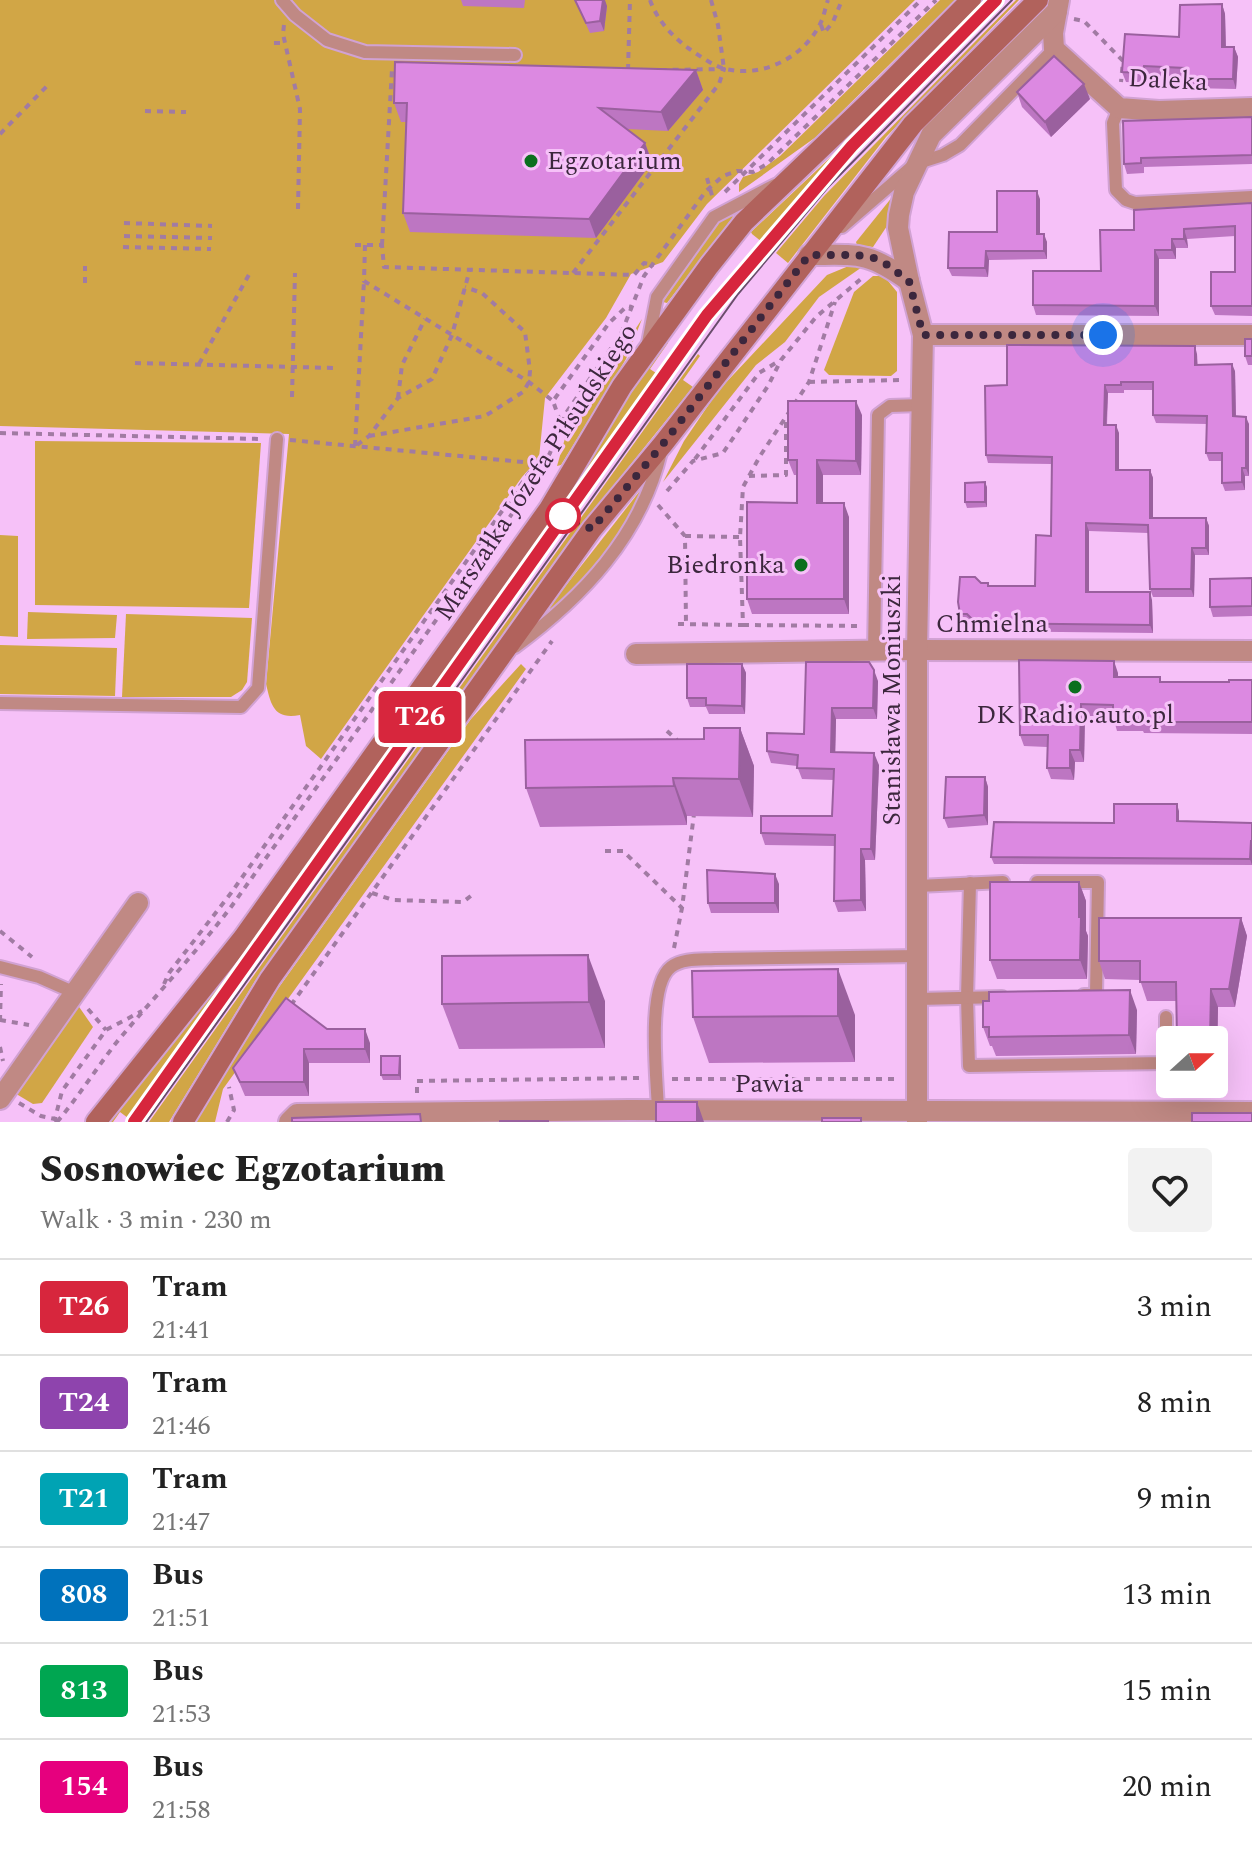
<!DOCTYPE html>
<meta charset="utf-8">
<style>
:root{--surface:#fff;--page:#f2f2f2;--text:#222;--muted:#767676;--line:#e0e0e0}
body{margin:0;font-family:Spectral,serif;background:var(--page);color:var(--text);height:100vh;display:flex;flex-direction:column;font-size:30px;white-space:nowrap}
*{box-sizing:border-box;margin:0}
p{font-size:26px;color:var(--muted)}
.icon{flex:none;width:44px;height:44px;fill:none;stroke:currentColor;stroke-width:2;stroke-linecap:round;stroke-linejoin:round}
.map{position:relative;height:1122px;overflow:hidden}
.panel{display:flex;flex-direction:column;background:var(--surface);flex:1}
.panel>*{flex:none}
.badge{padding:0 16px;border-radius:6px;font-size:28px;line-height:52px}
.needle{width:52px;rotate:69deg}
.fabs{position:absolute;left:1156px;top:1026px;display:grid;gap:16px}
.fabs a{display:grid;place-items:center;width:72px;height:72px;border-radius:8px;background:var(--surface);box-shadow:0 8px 32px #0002;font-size:40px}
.you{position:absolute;width:40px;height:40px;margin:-20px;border:6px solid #fff;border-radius:50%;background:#1a73e8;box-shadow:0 0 0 12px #1a73e833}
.map>.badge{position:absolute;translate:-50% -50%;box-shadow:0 0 0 4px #fff}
.round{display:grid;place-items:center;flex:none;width:84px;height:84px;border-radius:8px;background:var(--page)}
.head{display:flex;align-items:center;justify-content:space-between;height:136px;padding:0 40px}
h1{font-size:38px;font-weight:800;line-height:60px}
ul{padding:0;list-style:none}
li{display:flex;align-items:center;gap:24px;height:96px;padding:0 40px;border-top:2px solid var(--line)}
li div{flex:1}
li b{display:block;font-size:30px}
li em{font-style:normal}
li .badge{min-width:88px;font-weight:700;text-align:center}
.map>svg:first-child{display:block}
</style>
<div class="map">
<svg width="1252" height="1122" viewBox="0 0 1252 1122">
<rect width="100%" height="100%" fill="#f6c1f8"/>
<g fill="#d1a646">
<path d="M0,0h915l-208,204 -44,58 -32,12 -25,44 -61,80 -6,60 -17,19 -201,282 -15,-13 -6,-31c-26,5 -29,-10 -34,-31l23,-250 -289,-8z"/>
<path d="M940,0h15l-139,137 -77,55v-8l4,-7 15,-5 22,-16z"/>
<path d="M989,0h4c-79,79 -159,157 -231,242l-10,-8 -1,-2 121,-114z"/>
<path d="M1016,0h3l-133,137 -98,126 -12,-10 48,-57z"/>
<path d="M897,191l-6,29 -18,27 -16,-2 -1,-3z"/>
<path d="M731,214l2,3 -66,86 -4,-1 52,-77z"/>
<path d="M856,263l9,2 -46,32 -34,45 -29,23 -93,117 21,-41 34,-50 109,-116z"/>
<path d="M873,276h11l13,16v79l-6,5 -62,-1 -5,-5 30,-78z"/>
<path d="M642,319l-16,40 -65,106 -4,1 9,-31z"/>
<path d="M666,342l2,1 -18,26 9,6 18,-24 2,2 -549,769h-4l2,-4 -8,-6 -7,10h-3l10,-16 134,-163 301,-423 65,-111z"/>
<path d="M698,354l2,2 -17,24 10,7 -120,149 -318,445 -86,141h-20z"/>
<path d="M35,441l226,2 -12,165 -214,-3z"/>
<path d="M643,490c-20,46 -55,85 -91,121l-3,-4 90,-115z"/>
<path d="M0,535l18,1v101l-18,-1z"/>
<path d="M28,612l89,3 -2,23 -88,1z"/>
<path d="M126,614l126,4 -5,64 -5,8 -11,7h-109z"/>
<path d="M0,645l117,3 -2,48 -115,-2z"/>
<path d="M521,664l5,5 -303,420 -8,33h-19l81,-132 194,-271z"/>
<path d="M75,1001l18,26 -51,76 -9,1 -20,-12z"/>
</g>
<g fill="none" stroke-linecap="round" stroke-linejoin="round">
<defs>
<g id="service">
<path d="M282,0l13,15 32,25 38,12 150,3"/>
<path d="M1119,108l-6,15 3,67 10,10 9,3 117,-6"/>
<path d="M842,227l73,-63 28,-9 17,-10 94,-96"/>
<path d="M648,343l9,-46 57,-80 61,-32"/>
<path d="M515,647c67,-49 126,-111 146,-195"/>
<path d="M874,651l4,-236 12,-9 32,-1"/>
<path d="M0,703l241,4 17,-19 19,-249"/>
<path d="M1037,882h61l-2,113h-12"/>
<path d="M970,883l-3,115 2,68 197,-3v-46"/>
<path d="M918,886l85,-4"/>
<path d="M0,967l39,10 34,15"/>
<path d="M918,999l84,-2"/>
<path d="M658,1110c-1,-31 -12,-124 13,-143 12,-9 30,-7 44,-8l204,-3"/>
</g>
<g id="minor">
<path d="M1057,11l-4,22 1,16 65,59 40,3 93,-3"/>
<path d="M809,255c49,0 58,-4 100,26"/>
<path d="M923,335h329"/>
<path d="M636,654l281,-4 335,1"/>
<path d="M0,1099l138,-196"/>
<path d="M289,1122l8,-8 332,-4 623,2"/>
<path d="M917,1122v-472l6,-315 -14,-54 -11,-53 1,-13 5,-23 27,-57 126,-124 2,-11"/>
</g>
<g id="secondary">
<path d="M96,1122l147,-184 306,-429 73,-123 87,-120 35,-44 140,-134 87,-88"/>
<path d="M183,1122l87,-143 322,-450 71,-85 250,-320 125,-124"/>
</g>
</defs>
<use href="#service" stroke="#d1a2d3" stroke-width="16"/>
<use href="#minor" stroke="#d1a2d3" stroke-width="24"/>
<use href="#secondary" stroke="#d1a2d3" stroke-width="24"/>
<g stroke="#a17ba3" stroke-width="4" stroke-dasharray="6 6" stroke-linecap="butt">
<path d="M650,0c7,20 22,36 38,48 12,8 25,18 38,21 37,9 78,-12 94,-45 4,-7 5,-16 8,-24"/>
<path d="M711,0l7,25 6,44"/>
<path d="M1074,19l10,2 39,40 -2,21"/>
<path d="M284,25l-1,9 17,75 -2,100"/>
<path d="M821,25l3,8 9,-11 9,-22"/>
<path d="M274,43h11"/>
<path d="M628,70l2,-70"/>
<path d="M145,111l41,1"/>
<path d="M0,134l48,-49"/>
<path d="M707,178l6,21"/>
<path d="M725,192l196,-192"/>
<path d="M124,223l88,3"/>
<path d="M124,236l88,2"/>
<path d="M355,245h27l2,22 250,8 10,-12 10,2"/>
<path d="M365,245l-1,36 165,101 24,19"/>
<path d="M382,245l10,-176"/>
<path d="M123,247l88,2"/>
<path d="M573,273l146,-189 5,-15 -63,1"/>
<path d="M85,283v-17"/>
<path d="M135,363l199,5"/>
<path d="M199,364l52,-93"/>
<path d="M809,382l91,-2"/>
<path d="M292,397l3,-124"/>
<path d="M398,398l4,-33 23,-46"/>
<path d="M560,421l-7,-20 56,-78 18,-17 5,1"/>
<path d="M0,433l262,6"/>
<path d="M369,436l116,-20 38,-24 6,-10 1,-11 -5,-39 -43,-39 -17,-6"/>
<path d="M290,440l233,22 18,9"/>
<path d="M357,445l12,-9 29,-38 34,-19 20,-44 18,-66"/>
<path d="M355,446l9,-165"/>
<path d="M695,459l64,-86 20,-12"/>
<path d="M749,476l37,-1v-57"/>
<path d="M667,491l26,-30 30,-8 45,-67 13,-26 35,-43 46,-39"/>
<path d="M658,505l27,31 1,88"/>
<path d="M685,536l54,1"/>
<path d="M678,624l65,1 -3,-88 3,-50 17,-31 49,-74 26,-80"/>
<path d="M743,625l118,1"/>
<path d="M667,731l10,9"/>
<path d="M605,851h18l59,57"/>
<path d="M372,893l21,7 70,2 9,-7"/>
<path d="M0,931l32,26"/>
<path d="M674,948l8,-40 12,-94"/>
<path d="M164,984l5,-11 62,-80 303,-427"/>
<path d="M291,1005l261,-364"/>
<path d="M88,1009l18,21"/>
<path d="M0,1020l29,5"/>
<path d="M0,1021l1,-37"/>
<path d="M0,1047l3,14"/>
<path d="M672,1079h227"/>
<path d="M417,1093v-12l222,-3"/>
<path d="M19,1103l22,13 14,3"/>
<path d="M57,1122c21,-25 39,-53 59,-79 38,-46 79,-89 115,-136l303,-424 16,-30 16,-40 55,-79 23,-58 62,-85 17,-15 14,-5 16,1 14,-8 169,-164"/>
<path d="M57,1122l-2,-3 7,-28 44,-61 36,-19"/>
<path d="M227,1122l7,-12 -5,-23"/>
</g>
<use href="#service" stroke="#c08984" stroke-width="12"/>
<use href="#minor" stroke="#c08984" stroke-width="20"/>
<use href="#secondary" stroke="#b1625c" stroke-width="20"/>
<g stroke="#6a4d6b" stroke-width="2">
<path d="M851,147l95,-98"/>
<path d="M297,890l410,-575 24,-29"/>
<path d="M146,1122l592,-828 90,-107 184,-187"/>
</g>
</g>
<g fill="#bd76c2">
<path d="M461,0h64l-1,8 -61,-2z"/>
<path d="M575,0l32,6 -3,25 -14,2z"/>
<path d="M1222,4l3,10 1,33h8l4,10 -2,32 -47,-1 -4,-10 -38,-2v7l-21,-1 -4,-10 57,-35z"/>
<path d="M696,70l7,20 -35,41 -42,-2 19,14 7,19 -56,76 -186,-6 -7,-19 3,-91h-5l-7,-19z"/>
<path d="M1017,92l73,7 -39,38 -29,-30z"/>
<path d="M1252,117v47l-108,3v6l-17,1 -3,-10z"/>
<path d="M1040,199v35l7,8v17l-58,1 -1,17 -36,-1 -4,-8z"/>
<path d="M1252,203v113l-37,-1 -4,-9 24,-34v-36l-48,3 1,9h-12v11h-17v57l-123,-1 -3,-10 68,-34 33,-41z"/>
<path d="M1252,339v26h-4l-3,-9z"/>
<path d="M1197,354v11l38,6 1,45 13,8v52h-4v14l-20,1 -3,-8v-22h-13l-3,-8 1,-29 -51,-1 -3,-8v-25h-29v3h-16l-1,32 12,8v37h31l3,8v40h53l3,8v29h-14l-1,42h-41l-3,-8 -2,-56 -59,-2v61l63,8 1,33 -175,-2 -8,-9h-7l-3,-8 21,-31 8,3h46l16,-50 1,-72 -64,-1 -2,-8 21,-70z"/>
<path d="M862,415l-1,60h-38v28l26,14v97h-97l-5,-15 50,-96v-28h-3l-6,-15z"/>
<path d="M987,487v20l-20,1 -2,-6z"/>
<path d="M1252,578v38l-39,1 -3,-10z"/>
<path d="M806,662l72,19 -1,38h-41l-1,34 44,12 -4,95h-10l1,51 -28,1 -4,-11 1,-55 -70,-1 -4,-12 71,-17 2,-36 -32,-1 -5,-13 -26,-3 -4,-12 37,-17z"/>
<path d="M742,664l4,9 -1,41h-36l-3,-7h-16l-3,-9z"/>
<path d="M1118,673v4l44,5h67l23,-2v54l-108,-1 -1,-2h-26l-4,-15h-28l-1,46h-9l-1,18 -23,-1 -4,-11v-21l-23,-1 -4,-11z"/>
<path d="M740,728l14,38 -1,51 -66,-1v9l-147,2 -14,-39z"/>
<path d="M985,777l3,10v38l-40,3 -4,-10z"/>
<path d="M1179,811v10l73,2v42l-258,-1 -3,-7 123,-34z"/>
<path d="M1079,882l7,19v30l2,5 -1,43h-90l-7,-19z"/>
<path d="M779,884v29h-68l-3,-10z"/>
<path d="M1241,918l6,18 -12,71h-17l-1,51h-3v-18l-38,-39h-29l-7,-21 -35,-1 -6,-18z"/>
<path d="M605,1001v47l-146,1 -17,-45z"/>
<path d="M1137,1010l-1,44 -140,2 -4,-10h-2l-7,-19z"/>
<path d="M855,1015v47l-146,1 -16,-46z"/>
<path d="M327,1029l43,14v20h-61v33h-64l-12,-28z"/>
<path d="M400,1056l1,5v19h-18l-2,-5z"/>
</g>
<g fill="#9a609e">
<path d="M603,0h2l2,6 -3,25 -4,-10z"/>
<path d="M1222,4l3,10 1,43 -4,-10z"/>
<path d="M1234,47l4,10 -2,32 -3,-10z"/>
<path d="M1144,66l3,10v7l-4,-10z"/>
<path d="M696,70l7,20 -35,41 -7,-19z"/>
<path d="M1084,84l6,15 -39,38 -6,-15z"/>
<path d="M645,143l7,19 -56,76 -7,-19z"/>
<path d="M1037,191l3,8v43l-3,-8z"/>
<path d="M1184,229l3,10 1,9 -4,-9z"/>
<path d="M1044,234l3,8v17l-3,-8z"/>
<path d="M1172,239l4,9v11l-4,-9z"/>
<path d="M1155,250l4,9v57l-4,-10z"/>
<path d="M986,251l3,9 -1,17 -3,-9z"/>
<path d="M1195,346l2,8 1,19 -3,-8z"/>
<path d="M1232,364l3,7 1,53 -3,-8z"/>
<path d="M1105,385l3,8 -2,39 -2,-7z"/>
<path d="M856,401l6,14 -1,60 -5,-14z"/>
<path d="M1246,417l3,7v52l-3,-8z"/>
<path d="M1116,425l3,8v44l-3,-7z"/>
<path d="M817,460l6,15v42l-6,-14z"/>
<path d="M1242,468l3,8v14l-3,-8z"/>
<path d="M1150,470l3,8v48l-3,-8z"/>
<path d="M985,482l2,5v20l-2,-5z"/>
<path d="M844,503l5,14v97l-5,-15z"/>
<path d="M1206,518l3,8v29l-3,-7z"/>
<path d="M1086,523l3,8v69l-3,-8z"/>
<path d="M1192,548l3,7 -1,42 -3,-8z"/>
<path d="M1150,592l2,8 1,33 -3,-8z"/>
<path d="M1114,661l4,12v15l-4,-11z"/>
<path d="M742,664l4,9 -1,41 -3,-8z"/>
<path d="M874,670l4,11 -1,38 -4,-11z"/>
<path d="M1081,704l4,12 -1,46 -4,-12z"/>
<path d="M832,708l4,11 -1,45 -4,-12z"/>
<path d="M740,728l14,38 -1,51 -14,-38z"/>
<path d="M1070,750l5,12 -1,18 -4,-12z"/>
<path d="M874,753l5,12 -4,95 -4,-11z"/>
<path d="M985,777l3,10v38l-4,-10z"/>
<path d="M673,778l14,38v9l-13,-39z"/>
<path d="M1177,804l2,7v17l-2,-7z"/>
<path d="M1251,841l1,4v20l-2,-6z"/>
<path d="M861,849l4,11 1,51 -5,-11z"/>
<path d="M775,874l4,10v29l-4,-10z"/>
<path d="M1079,882l7,19v30l2,5 -1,43 -7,-19z"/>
<path d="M1241,918l6,18 -12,71 -6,-18z"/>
<path d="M588,955l17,46v47l-16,-46z"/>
<path d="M838,969l17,46v47l-17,-46z"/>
<path d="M1211,989l7,18 -1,51 -3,-8v-10h-4z"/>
<path d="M1130,990l7,20 -1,44 -7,-19z"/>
<path d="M365,1029l5,14v20l-5,-14z"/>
<path d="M304,1049l5,14v33l-5,-14z"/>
<path d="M400,1056l1,5v19l-2,-5z"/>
<path d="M697,1102l7,20h-7z"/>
</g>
<g fill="#dc89e1" stroke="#9a609e" stroke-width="2">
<path d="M575,0h28l-3,21 -14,2z"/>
<path d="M1222,4v43h12l-1,32h-48v-11l-41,-2 -1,7 -21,-1 3,-38 54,3 1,-32z"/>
<path d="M1054,56l30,28 -39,38 -28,-30z"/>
<path d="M395,62l301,8 -35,42 -62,-4 46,35 -56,76 -186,-6 4,-110h-13z"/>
<path d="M1252,117v38l-111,3v5l-17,1 -1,-43z"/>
<path d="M997,191h40v43h7v17h-58l-1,17h-37l1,-36h48z"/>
<path d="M1252,203v103h-41v-34h24v-46l-51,3v10h-12v11h-17v56l-122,-1v-34h68l-1,-41h34v-20z"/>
<rect x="1245" y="339" width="7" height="17"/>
<path d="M1007,345l188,1v19l37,-1 1,52 13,1v51h-4v14l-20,1v-30h-16l1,-37 -54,-1v-33h-32v3h-16l-1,40h12v45h34v48h56v30h-14l-1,41h-41l-2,-64 -62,-2v69h64v33l-174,-2 -9,-9h-7l-2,-12 2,-25h15l6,6h7v3h47l1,-51 15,1 1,-79 -66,-2 -1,-69 22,-1z"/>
<path d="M788,401h68v60l-39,-1v43h27v96h-97v-97l50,1v-43h-9z"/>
<path d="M985,482v20h-20v-19z"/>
<path d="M1252,578v28l-42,1v-28z"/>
<path d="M1019,660l95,1v16h46v5h69v-2h23v42h-113v-3h-26v-14l-32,-1 -1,46h-10v18h-23l1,-33h-28z"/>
<path d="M806,662h63l5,8 -1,38h-41l-1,44 43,1 -3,96h-10v51l-27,1 1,-66 -74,-2v-17h71l2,-47 -37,-1 1,-13 -31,-4v-18l37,1z"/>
<path d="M687,664h55v42l-36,-1v-7h-19z"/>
<path d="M704,728h36l-1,51 -66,-1 1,8 -148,2 -1,-48 179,-1z"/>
<path d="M946,777h39l-1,38 -40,3z"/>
<path d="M1114,804h63v17l75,2v18h-1l-1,18 -259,-2 3,-35 120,1z"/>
<path d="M707,870l68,4v29h-67z"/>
<path d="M990,882h89v35h2l-1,43h-90z"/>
<path d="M1099,918h142l-12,71h-18l-1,51h-33l-1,-58h-36v-21h-41z"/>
<path d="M588,955l1,47 -147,2v-48z"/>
<path d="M838,969v47l-145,1 -1,-46z"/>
<path d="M1130,990l-1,45 -140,2v-10h-6v-26h6v-9z"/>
<path d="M286,998l41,31h38v20h-61v33h-64l-7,-14z"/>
<path d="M381,1056h19l-1,19h-18z"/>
<rect x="656" y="1102" width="41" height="20"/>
<rect x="1192" y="1113" width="60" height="9"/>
<path d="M420,1114l1,8h-129v-4z"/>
<rect x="822" y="1118" width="39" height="4"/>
<path d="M500,1121h49l-49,1z"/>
</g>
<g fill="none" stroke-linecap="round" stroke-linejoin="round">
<defs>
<path id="line" d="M134,1122l573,-807 145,-169 144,-146"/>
</defs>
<use href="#line" stroke="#fff" stroke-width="18"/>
<use href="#line" stroke="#d7263d" stroke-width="12"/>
<path stroke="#3c273d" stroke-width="8" stroke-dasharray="0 14.4" d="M563,516l29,13 71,-85 146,-189h48l17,3 12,6 23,17 14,54h180"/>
</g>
<g fill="#0b6f1e" stroke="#f6c1f8" stroke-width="3">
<circle cx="531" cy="161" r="8"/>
<circle cx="801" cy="565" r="8"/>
<circle cx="1075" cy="687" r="8"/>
</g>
<circle fill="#fff" stroke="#d7263d" stroke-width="4" cx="563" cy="516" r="16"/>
<g text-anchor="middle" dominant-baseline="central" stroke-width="6" stroke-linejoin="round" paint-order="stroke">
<g font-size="26" fill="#3c273d" stroke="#f6c1f8">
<text transform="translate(1168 80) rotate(3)">Daleka</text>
<text transform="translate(536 472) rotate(-57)">Marszałka Józefa Piłsudskiego</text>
<text x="992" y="624">Chmielna</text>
<text transform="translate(892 700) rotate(-90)">Stanisława Moniuszki</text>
<text x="769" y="1084">Pawia</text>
</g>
<g font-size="26" fill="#3c273d" stroke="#f6c1f8" text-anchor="start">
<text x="547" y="161">Egzotarium</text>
<text x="785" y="565" text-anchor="end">Biedronka</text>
<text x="1075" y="715" text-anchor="middle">DK Radio.auto.pl</text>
</g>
</g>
</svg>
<div class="fabs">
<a><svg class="needle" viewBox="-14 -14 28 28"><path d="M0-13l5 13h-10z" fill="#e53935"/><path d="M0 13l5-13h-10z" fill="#767676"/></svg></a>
</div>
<div class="you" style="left:1103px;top:335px"></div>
<b class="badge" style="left:420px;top:717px;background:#d7263d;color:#fff">T26</b>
</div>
<section class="panel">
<div class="head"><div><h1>Sosnowiec Egzotarium</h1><p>Walk · 3 min · 230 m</p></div><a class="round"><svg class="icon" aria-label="heart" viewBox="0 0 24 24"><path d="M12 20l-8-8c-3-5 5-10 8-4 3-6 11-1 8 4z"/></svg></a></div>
<ul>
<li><span class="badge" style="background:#d7263d;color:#fff">T26</span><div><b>Tram</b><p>21:41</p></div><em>3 min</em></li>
<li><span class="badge" style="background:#8e44ad;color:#fff">T24</span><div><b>Tram</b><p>21:46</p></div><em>8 min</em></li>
<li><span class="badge" style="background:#00a3b4;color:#fff">T21</span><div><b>Tram</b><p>21:47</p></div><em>9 min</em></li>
<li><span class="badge" style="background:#0072bc;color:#fff">808</span><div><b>Bus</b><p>21:51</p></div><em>13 min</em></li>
<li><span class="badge" style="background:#00a651;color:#fff">813</span><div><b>Bus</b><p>21:53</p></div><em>15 min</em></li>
<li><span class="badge" style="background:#e6007e;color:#fff">154</span><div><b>Bus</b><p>21:58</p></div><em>20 min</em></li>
</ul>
</section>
